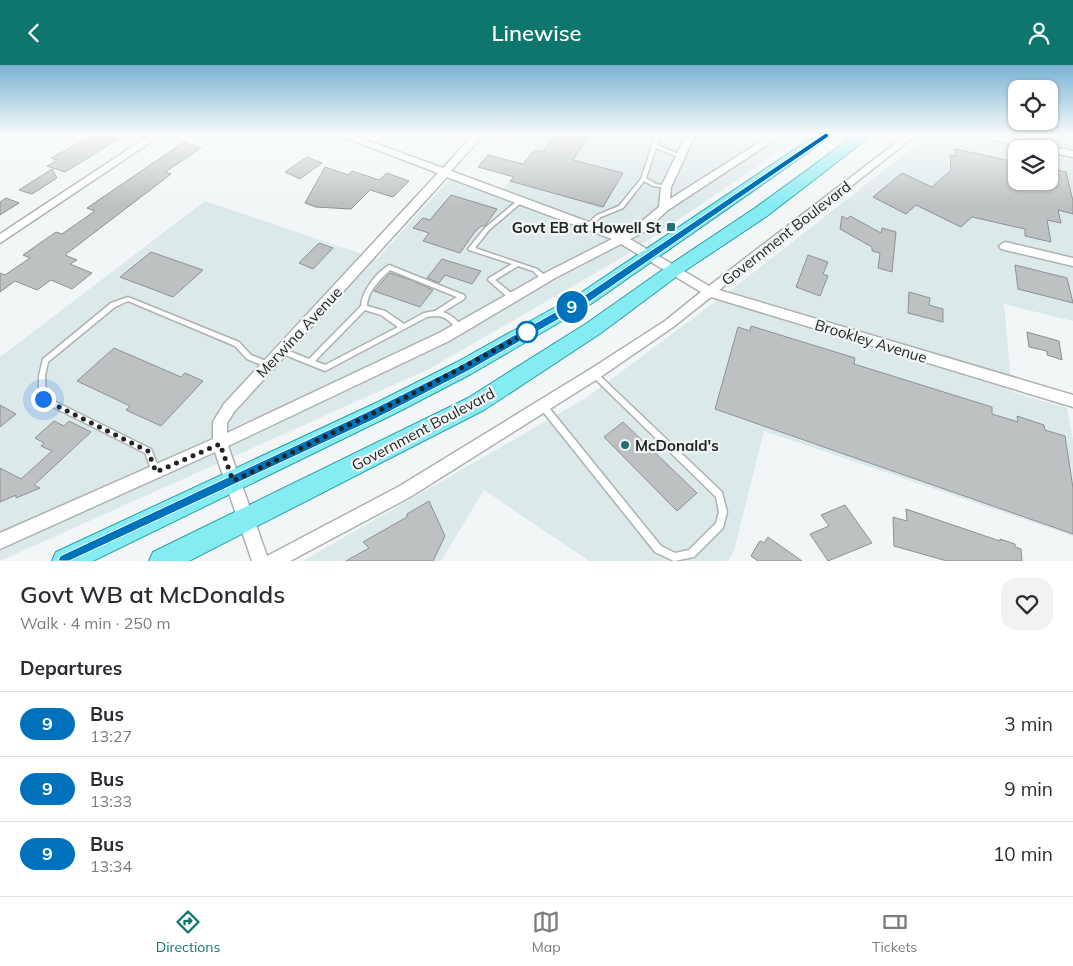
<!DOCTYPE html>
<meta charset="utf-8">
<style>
:root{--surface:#fff;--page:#f2f2f3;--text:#2b2b33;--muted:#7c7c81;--line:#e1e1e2;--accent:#0f766e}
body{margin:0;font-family:Mulish,sans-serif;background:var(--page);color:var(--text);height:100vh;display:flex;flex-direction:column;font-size:19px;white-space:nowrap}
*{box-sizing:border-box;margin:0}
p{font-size:16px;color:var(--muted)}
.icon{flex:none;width:28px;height:28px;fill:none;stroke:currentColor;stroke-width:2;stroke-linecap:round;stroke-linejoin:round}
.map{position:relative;height:496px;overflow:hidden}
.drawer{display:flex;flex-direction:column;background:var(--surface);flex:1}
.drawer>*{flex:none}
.badge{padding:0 10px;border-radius:16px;font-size:18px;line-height:32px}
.buttons{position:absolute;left:1008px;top:15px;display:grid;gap:10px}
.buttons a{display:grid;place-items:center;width:50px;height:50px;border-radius:10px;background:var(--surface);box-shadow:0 1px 4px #0004;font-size:25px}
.you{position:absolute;width:25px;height:25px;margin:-12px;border:4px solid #fff;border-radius:50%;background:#1a73e8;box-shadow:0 0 0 8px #1a73e833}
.map>.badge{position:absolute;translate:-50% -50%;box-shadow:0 0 0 2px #fff}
h2{padding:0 20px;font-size:19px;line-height:45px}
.round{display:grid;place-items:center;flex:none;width:52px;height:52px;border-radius:15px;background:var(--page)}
.summary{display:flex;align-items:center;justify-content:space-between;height:85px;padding:0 20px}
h1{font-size:24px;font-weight:600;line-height:38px}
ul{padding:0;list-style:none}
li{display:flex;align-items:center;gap:15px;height:65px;padding:0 20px;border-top:1px solid var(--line)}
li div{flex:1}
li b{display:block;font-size:19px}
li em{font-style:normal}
li .badge{min-width:55px;font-weight:700;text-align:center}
header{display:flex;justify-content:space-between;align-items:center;height:65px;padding:0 20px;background:var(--accent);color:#fff;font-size:22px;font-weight:600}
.menu{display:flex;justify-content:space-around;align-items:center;height:70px;border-top:1px solid var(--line);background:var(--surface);font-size:14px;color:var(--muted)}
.menu a{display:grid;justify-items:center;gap:2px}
.menu .on{color:var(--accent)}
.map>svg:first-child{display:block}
</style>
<header><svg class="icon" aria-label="back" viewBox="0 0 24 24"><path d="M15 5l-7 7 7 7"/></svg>Linewise<svg class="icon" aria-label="person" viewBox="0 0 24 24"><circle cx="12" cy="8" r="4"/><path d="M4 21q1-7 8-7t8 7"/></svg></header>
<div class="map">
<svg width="1073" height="496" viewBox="0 0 1073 496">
<rect width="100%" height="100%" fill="#f2f6f6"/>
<g fill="#dce9ea" fill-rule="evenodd">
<path d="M544,70h260l-181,122 -194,112 -429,192v-204l205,-156 172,58 78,-86 47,18z"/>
<path d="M929,70h144v186l-69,-17 8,88 55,16 6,32v96l-309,-105 -30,120 -6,10h-139l-105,-71 -43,71h-138l283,-163 149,-111zM1016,84h33v32h-33z"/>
</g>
<g fill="#bec1c2" stroke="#8d9191">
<path d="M94,70h31l-60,37 -18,-6 10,-6 -6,-2z"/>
<path d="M555,70h35l-17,25 50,13 -20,34 -93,-26 4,-4 -36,-10 10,-12 35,9 12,-14 8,2z"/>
<path d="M184,77l17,6 -36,24 6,2 -106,81 12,5 -7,4 22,9 -20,16 -21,-9 -14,10 -22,-9 -15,11v-19l5,2 25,-17 -7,-3 33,-23 6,2 33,-23 -8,-3z"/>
<path d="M955,84l61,13v19h33v-13l17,4 7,29v13l-15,-4 3,13 -14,-3 4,22 -26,-6v-7l-53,-12 -11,10 -45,-22 -10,9 -33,-17 29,-24 30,14 19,-17 -1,-15 6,1z"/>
<path d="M307,92l15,6 -22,16 -15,-7z"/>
<path d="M325,102l23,8 4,-4 27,9 8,-7 22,8 -16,16 -23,-7 -19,19 -35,-2 -11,-4z"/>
<path d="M52,104l5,9 -25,16 -13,-4z"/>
<path d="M451,130l46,14 -12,17h-4l-7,7 -14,20 -37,-12 6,-8 -16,-5 10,-10 7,2z"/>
<path d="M6,133l13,5 -19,12v-13z"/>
<path d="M842,151l5,3 3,-3 31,17 1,-5 14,4 -4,40 -14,-4 2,-15 -8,-2v-4l-32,-18z"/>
<path d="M319,178l14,5 -20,21 -14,-6z"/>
<path d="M151,187l52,18 -30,27 -53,-20z"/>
<path d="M808,190l20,7 -5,12 5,2 -8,20 -24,-9z"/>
<path d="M442,194l39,12 -9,13 -27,-9 -6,8 -12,-5z"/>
<path d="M1015,200l52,13 6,25 -55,-14z"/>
<path d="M390,208l21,7 22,10 -13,17 -46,-16z"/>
<path d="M909,227l21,6 -1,7 14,4v13l-35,-9z"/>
<path d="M751,261l104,32 -1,6 138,43v7l26,8 -1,-6 27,9 1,5 20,6 8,52v46l-358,-125 23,-82 12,4z"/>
<path d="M1027,267l32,9 3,19 -15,-5v-4l-18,-4z"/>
<path d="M114,283l67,29 4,-4 18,8 -42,45 -35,-16 4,-4 -53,-25z"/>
<path d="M0,340l16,9 -16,13z"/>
<path d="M54,356l10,5 5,-5 22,11 -57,53 6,3 -24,10v-3l-16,7v-34l21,11 31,-28 -11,-5 3,-3 -9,-5z"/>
<path d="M623,357l74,71 -20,18 -73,-74z"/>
<path d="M429,436l16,35 -12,25h-87l23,-13 -6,-6 44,-25v-3z"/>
<path d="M845,440l27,38 -44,18 -18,-27 19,-8 -8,-11z"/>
<path d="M906,444l94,32v-2l15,5v3l6,2 1,12h-75l-53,-15 -1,-29 14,4z"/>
<path d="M768,472l34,24h-44l-7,-5 8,-14 2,-1 3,2z"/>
</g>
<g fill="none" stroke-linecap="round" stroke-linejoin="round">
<defs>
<g id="lane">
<path d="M656,70h5l-4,10 26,11 -2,1h-2l-23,-9 -10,30 10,6 12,2v2l-15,-2 -9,-5 -21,27 -22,9 -10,9h-4l-1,-1 1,-1 10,-9 22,-9 22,-27 11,-33z"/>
<path d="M520,134l3,2 -1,1 -33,28 -14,18 62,21 10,8 1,2 -1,2h-4l-10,-10 -15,-5 -23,14 20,16 1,2 -3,2h-2l-23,-20 1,-2 23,-14 -43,-14 -1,-1 17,-21 33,-28z"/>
<path d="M389,200l75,30 1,2 -1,2 -21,13c9,3 15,9 20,16l-1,2h-4c-11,-12 -15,-16 -31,-13l-102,54 -45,-18 -1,-2 1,-2 2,-1 27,11 52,-53c1,-15 15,-33 28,-41zM390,205l67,27 -22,14 -11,2 -20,11 -19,-13 -18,-5c1,-16 13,-26 23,-36zM365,245l16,5 17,12 -73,38 -10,-4z"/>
<path d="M128,232l111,45 12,13 20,8 1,2 -1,2 -2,1 -22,-9 -12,-13 -107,-45 -13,6 -67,55 -3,14 1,21 105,52 9,22 -1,3 -3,1 -3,-1 -8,-21 -104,-52 -2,-2v-23l4,-17 68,-56z"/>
<path d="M594,306l2,1 126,120 5,20 -4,16 -29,29 -20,4 -19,-9 -115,-144 -1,-2 1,-2 3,-1 3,1 115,142 14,7 14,-3 27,-27 3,-11 -3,-15 -124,-121 -1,-2 1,-2z"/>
</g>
<g id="street">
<path d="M150,70h11l-161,108v-9z"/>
<path d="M338,70h14l91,33 30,-33h10l-32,36 170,63 15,-8 23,-19 2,-20 25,-52h9l-24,52 -1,12 101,-64h11l-114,75 -24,22 -14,7 79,47 197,-151h10l-197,155 354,105v12l-362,-110 -38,30 -74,51 -189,119 -120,64h-38l-37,-109 -215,97v-16l213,-94v-17l11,-18 214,-231zM447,112l165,62 -65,33 -108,61 -212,100v-10l7,-11zM621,179l80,48 -36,29 -76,49 -191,117 -131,69 -39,-110 221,-105 106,-63z"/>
<path d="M973,70h20l80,16v6l-24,-5v-3h-19z"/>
<path d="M1005,177l68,16v8l-72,-17 -2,-3z"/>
</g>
<g id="primary">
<path d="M816,70h17l-242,169 -120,70 -75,39 -303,148h-41l4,-9 324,-151 77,-39 122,-68z"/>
<path d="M855,70h17l-105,81 -87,58 -79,59 -117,77 -295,151h-40l4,-9 315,-154 119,-75 81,-57 87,-58z"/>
</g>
</defs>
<use href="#lane" stroke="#adb1b1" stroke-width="3"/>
<use href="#street" stroke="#adb1b1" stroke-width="3"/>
<use href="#primary" stroke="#2d9ea5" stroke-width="2"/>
<use href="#lane" fill="#fff" fill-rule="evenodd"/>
<use href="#street" fill="#fff" fill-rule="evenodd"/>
<use href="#primary" fill="#85ecf3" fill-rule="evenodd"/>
</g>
<linearGradient id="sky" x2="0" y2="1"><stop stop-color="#79b2d2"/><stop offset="0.5" stop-color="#f9fbfb"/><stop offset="1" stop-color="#f9fbfb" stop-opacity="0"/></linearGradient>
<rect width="1073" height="140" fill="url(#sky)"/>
<path fill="#0072bc" stroke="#fff" d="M826,68l3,2 -1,2 -239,165 -121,69 -93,48 -306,142h-11l2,-5 307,-144 94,-47 121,-68z"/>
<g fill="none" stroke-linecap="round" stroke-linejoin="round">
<path stroke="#232424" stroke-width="5" stroke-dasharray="0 9" d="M43,334l105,52 8,21 64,-28 13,37 170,-82 131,-70 -7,3"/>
</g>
<g fill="#246f74" stroke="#f2f6f6" stroke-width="2">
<rect x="666" y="157" width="10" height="10" rx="2.5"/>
<circle cx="625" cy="380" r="5"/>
</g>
<circle fill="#fff" stroke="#0072bc" stroke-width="2.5" cx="527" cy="267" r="10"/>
<g text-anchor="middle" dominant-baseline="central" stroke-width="4.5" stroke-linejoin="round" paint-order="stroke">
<g font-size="15" font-weight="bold" fill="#232424" stroke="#f2f6f6" text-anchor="end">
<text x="661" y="162">Govt EB at Howell St</text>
<text x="635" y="380" text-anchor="start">McDonald's</text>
</g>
<g font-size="15" fill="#232424" stroke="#f2f6f6">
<text transform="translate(786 168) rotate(-38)">Government Boulevard</text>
<text transform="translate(299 267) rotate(-47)">Merwina Avenue</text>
<text transform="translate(871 276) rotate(17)">Brookley Avenue</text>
<text transform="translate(423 364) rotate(-28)">Government Boulevard</text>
</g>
</g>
</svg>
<div class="buttons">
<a><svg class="icon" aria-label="locate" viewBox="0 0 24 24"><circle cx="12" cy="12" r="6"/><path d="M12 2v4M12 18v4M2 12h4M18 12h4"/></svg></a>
<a><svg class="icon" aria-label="layers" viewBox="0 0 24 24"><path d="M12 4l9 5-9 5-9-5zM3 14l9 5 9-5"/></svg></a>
</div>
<div class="you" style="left:43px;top:334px"></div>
<b class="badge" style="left:572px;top:242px;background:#0072bc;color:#fff">9</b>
</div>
<section class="drawer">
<div class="summary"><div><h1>Govt WB at McDonalds</h1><p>Walk · 4 min · 250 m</p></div><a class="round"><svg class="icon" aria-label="heart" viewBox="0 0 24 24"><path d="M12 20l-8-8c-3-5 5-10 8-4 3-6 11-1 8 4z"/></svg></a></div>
<h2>Departures</h2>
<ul>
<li><span class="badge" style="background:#0072bc;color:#fff">9</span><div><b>Bus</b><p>13:27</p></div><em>3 min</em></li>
<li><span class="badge" style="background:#0072bc;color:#fff">9</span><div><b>Bus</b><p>13:33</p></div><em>9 min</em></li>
<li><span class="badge" style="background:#0072bc;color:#fff">9</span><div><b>Bus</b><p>13:34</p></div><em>10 min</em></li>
</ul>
</section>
<nav class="menu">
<a class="on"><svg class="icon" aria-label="directions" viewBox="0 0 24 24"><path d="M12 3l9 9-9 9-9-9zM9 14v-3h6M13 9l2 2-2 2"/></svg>Directions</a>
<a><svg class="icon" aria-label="map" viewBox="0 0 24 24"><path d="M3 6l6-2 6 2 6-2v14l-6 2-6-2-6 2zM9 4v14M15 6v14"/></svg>Map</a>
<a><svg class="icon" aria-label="tickets" viewBox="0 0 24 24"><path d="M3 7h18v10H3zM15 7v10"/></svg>Tickets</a>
</nav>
